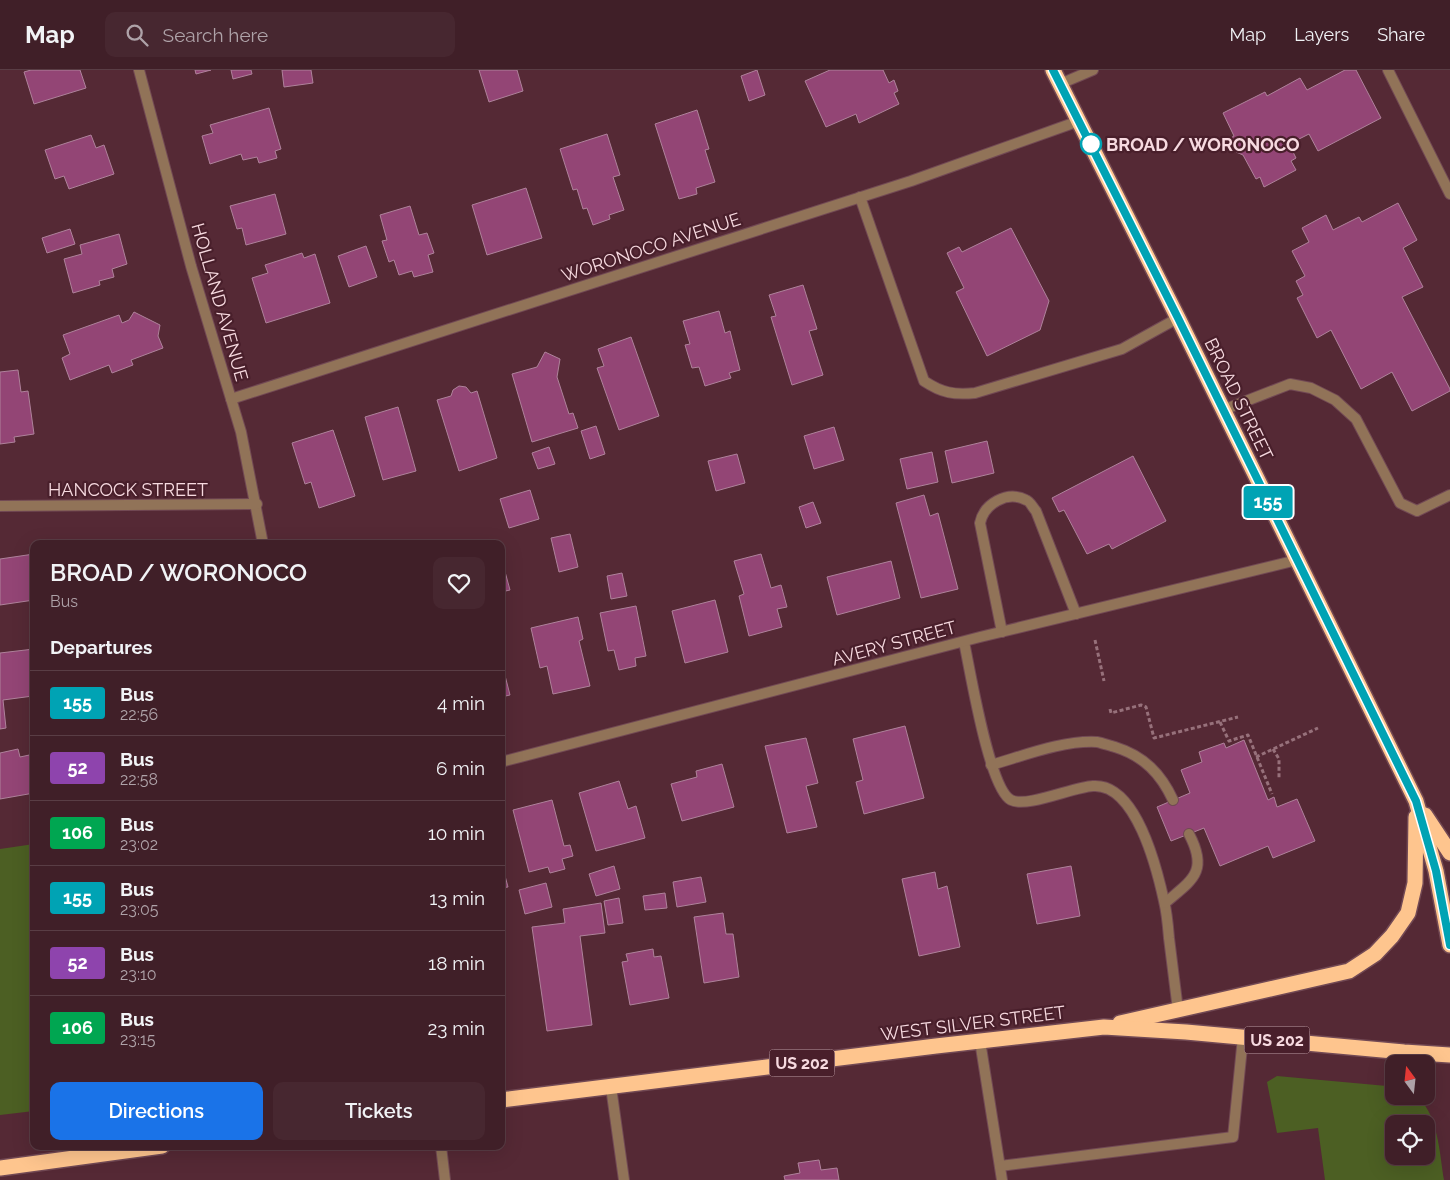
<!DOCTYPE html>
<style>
:root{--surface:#401f28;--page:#472730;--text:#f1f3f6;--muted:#aea2a8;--line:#593d45;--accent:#1a73e8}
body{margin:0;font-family:Raleway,sans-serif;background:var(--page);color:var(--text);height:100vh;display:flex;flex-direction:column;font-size:19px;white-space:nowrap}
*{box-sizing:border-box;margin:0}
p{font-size:16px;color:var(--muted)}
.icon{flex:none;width:28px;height:28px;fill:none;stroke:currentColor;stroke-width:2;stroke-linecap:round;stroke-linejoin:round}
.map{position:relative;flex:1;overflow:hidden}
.panel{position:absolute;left:30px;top:470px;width:475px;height:610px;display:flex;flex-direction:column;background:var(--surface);border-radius:10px;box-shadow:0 5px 20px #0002,0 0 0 1px var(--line)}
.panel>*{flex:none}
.badge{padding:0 10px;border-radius:4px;font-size:18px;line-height:32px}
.needle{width:32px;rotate:345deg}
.controls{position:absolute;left:1385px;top:985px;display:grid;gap:10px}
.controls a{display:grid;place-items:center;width:50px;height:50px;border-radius:10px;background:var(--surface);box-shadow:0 5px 20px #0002,0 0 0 1px var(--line);font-size:25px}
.map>.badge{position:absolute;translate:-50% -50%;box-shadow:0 0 0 2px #fff}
h2{padding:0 20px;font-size:19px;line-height:45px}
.round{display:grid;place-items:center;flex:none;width:52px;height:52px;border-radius:10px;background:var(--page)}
.headline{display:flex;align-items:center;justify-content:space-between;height:85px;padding:0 20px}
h1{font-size:24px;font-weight:600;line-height:38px}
.button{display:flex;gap:10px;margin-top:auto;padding:10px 20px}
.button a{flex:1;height:58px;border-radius:10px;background:var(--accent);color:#fff;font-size:20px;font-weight:600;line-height:58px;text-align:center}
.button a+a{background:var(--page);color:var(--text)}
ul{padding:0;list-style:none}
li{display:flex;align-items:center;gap:15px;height:65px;padding:0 20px;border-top:1px solid var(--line)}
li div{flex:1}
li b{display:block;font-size:19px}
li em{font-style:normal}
li .badge{min-width:55px;font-weight:700;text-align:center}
header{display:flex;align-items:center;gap:30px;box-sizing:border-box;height:70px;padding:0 25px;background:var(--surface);border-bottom:1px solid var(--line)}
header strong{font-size:24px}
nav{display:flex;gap:28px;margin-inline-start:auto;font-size:18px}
.search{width:350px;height:45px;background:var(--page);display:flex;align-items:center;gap:12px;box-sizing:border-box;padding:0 18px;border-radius:10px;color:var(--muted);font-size:19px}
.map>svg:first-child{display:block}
</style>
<header>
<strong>Map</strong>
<div class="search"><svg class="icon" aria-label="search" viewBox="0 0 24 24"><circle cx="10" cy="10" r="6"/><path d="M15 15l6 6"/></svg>Search here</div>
<nav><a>Map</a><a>Layers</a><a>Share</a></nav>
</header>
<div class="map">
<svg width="1450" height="1110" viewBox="0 0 1450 1110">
<rect width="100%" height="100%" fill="#552935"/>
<g fill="#4c5f23" fill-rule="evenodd">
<path d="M34,774v267l-34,4v-266z"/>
<path d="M1277,1006l110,10 7,2v8c6,0 14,-1 20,1 24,9 26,61 30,83h-119l-7,-52 -41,5 -10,-51zM1394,1054h32v32h-32z"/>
</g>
<g fill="#934575" stroke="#af829b">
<path d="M31,0h49l6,18 -52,16 -10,-32z"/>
<path d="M195,0h16l-15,4z"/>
<path d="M231,0h20l1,4 -19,5z"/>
<path d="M282,0h29l2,13 -29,4z"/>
<path d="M479,0h38l6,21 -34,11z"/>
<path d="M757,0l8,25 -16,6 -8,-25z"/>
<path d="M830,0h53l6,13 5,-3 4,11 -4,2 5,11 -40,19 -3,-9 -30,13 -21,-46z"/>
<path d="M1345,0h11l25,48 -63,33 -9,-17 -20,10 7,14 -5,3 5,9 -32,17 -4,-10 -4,2 -13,-24 -7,-3 -5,-5 -2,-8 5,-3 -11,-23 42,-21 2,4 33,-18 7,12z"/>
<path d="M269,38l12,41 -6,2 2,7 -18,5 -2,-6 -14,3 -2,-6 -31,10 -8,-28 11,-3 -3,-8z"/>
<path d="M697,40l12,39 -4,1 10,32 -19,6 1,6 -18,5 -24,-75z"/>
<path d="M607,64l13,41 -7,2 11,33 -15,5 1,4 -17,6 -6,-17 -4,1 -6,-20 -4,1 -13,-41z"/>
<path d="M91,65l5,13 8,-3 10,29 -45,15 -5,-13 -9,3 -10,-29z"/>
<path d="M526,118l16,50 -55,17 -15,-50z"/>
<path d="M275,124l11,40 -40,11 -4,-17 -5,1 -7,-23z"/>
<path d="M1398,133l19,37 -14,8 20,39 -21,10 48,92v2l-38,20 -20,-39 -31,17 -30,-59 -14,8 -20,-40 6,-3 -7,-14 9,-5 -13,-25 17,-9 -7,-14 24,-13 7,15 26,-13 3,5z"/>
<path d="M410,136l9,29 8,-2 7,20 -6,2 5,17 -19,5 -2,-6 -13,4 -5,-15 -5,2 -7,-21 5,-1 -7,-25z"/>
<path d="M1011,158l38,73 -9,29 -53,26 -31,-64 8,-4 -17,-35 12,-6 3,5z"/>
<path d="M70,159l5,15 -28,9 -5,-15z"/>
<path d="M119,164l8,30 -15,5 2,8 -15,4 1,4 -27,8 -9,-34 18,-5 -2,-9z"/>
<path d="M366,176l11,31 -28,10 -11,-31z"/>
<path d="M302,183l2,5 11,-4 15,49 -64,20 -14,-45 16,-5 -3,-8z"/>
<path d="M803,215l14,44 -8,2 14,44 -31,10 -21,-68 5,-1 -7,-21z"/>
<path d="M719,241l6,22 5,-2 10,39 -11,3 2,5 -26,8 -6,-19 -7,1 -7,-23 5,-1 -7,-23z"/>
<path d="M134,242l26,13 -2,11 5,12 -32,12 2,5 -21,8 -3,-8 -39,15 -8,-22 8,-4 -7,-19 56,-20 3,8 7,-3z"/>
<path d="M631,267l28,79 -40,14 -22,-62 7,-2 -6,-17z"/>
<path d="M545,282l15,7 -3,18 12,37 4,-1 5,15 -46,14 -20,-68 25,-7z"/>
<path d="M18,300l3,22 7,-1 6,43 -20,3 1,5 -15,2v-72z"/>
<path d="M459,316l7,1 5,6 6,-2 20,67 -38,13 -22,-71 14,-4 2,-6z"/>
<path d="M398,337l18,64 -33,9 -18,-63z"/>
<path d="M596,356l9,28 -15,5 -9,-28z"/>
<path d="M834,357l10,33 -30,9 -10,-33z"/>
<path d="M333,360l22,66 -36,12 -8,-26 -6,2 -13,-41z"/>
<path d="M987,371l7,32 -42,10 -7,-32z"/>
<path d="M549,377l6,17 -17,5 -6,-16z"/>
<path d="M932,382l6,30 -31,7 -7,-30z"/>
<path d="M737,384l8,29 -29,8 -8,-30z"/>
<path d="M1133,386l33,65 -54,28 -3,-5 -22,10 -23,-44 -5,2 -7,-14z"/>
<path d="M530,420l9,29 -30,9 -9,-29z"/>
<path d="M924,425l6,21 8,-3 20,76 -37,9 -25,-95z"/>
<path d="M813,432l8,21 -15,5 -7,-21z"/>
<path d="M570,464l8,33 -19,5 -8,-34z"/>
<path d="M34,484v46l-34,5v-46z"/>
<path d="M761,484l10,34 10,-3 6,22 -10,2 5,18 -33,9 -10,-40 5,-2 -10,-33z"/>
<path d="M501,487l9,33 -9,2z"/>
<path d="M891,491l9,37 -63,17 -10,-38z"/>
<path d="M622,503l5,23 -16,3 -4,-23z"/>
<path d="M715,530l13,52 -43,11 -13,-52z"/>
<path d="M636,536l10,50 -11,2 1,8 -17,4 -5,-20 -6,1 -8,-38z"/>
<path d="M578,547l5,22 -4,2 11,45 -37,8 -6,-28 -7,2 -9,-40z"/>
<path d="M34,579v30l-3,1 2,16 -30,4 3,28 -6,1v-76z"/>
<path d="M501,590l9,35 -9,2z"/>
<path d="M905,656l19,72 -60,16 -8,-32 7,-2 -10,-41z"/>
<path d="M806,668l12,45 -12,3 11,41 -30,6 -22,-87z"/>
<path d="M1244,670l24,60 6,-3 3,10 20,-8 18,42 -42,17 -5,-12 -48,20 -16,-38 -33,13 -14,-34 33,-14 -9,-23 21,-8 -3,-10 25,-9 2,5z"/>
<path d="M18,679l2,8 14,-3v39l-34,6v-46z"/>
<path d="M722,694l12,43 -52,14 -11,-37 26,-7 -1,-6z"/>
<path d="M619,711l9,28 8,-3 9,32 -49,13 -17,-58z"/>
<path d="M552,730l12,46 6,-1 3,11 -11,3 3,10 -15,4 -2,-6 -19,5 -16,-62z"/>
<path d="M501,791l7,26 -7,1z"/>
<path d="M614,796l6,23 -24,7 -7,-22z"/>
<path d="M1071,796l9,50 -43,8 -10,-50z"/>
<path d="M935,802l3,17 9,-3 13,61 -41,9 -17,-77z"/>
<path d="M701,807l5,25 -29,5 -4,-25z"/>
<path d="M546,813l6,24 -27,7 -6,-24z"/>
<path d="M665,823l2,15 -22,2 -2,-14z"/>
<path d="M619,828l4,25 -15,2 -4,-24z"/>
<path d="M601,833l4,30 -25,3 12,89 -45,6 -15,-104 33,-4 -2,-14z"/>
<path d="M723,843l3,21h7l6,43 -35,6 -10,-66z"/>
<path d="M653,879l1,8 7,-1 8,42 -39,7 -8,-43 6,-1 -2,-7z"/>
<path d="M819,1090l2,10 16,-2 2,12h-54l-1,-4 16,-3 -2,-10z"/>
</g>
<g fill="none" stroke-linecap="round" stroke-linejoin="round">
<defs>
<g id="lane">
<path d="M1388,0l62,124"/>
<path d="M860,127l64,184c18,12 30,14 51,12l147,-44 56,-31"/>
<path d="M1223,340l67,-26 21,4 24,12 21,19 44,84 17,8 33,-16"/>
<path d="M1002,562l-22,-109c4,-19 27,-33 46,-23 4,1 7,8 10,11l40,103"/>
<path d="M964,572c6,27 25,147 47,158 16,8 62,-13 82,-14 43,-3 64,83 71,115 3,12 4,25 5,37 3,24 6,48 9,72"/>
<path d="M991,695c32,-9 72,-25 106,-23 6,1 13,4 18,5 29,9 46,27 58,53"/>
<path d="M1165,833c27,-23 44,-31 24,-69"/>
<path d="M980,971l22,139"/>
<path d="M611,1017l13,93"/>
<path d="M441,1076l4,34"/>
<path d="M1000,1096l233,-29 10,-100"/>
</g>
<g id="street">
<path d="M139,0l52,196 50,166 22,112"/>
<path d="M1060,14l33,-14"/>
<path d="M231,329l680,-218 168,-60"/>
<path d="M0,436l257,-2"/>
<path d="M501,692l479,-125 317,-77"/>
</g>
<g id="highway">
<path d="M1053,0l125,248 238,483 20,70 14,74"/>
<path d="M1425,745l25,38"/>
<path d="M1120,953l229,-52 26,-17 17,-18 16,-23 7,-30 1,-66"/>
<path d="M501,1030l435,-54 168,-19 82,5 218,20 46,3"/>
<path d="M0,1098l162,-22"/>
</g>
</defs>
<use href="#lane" stroke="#724954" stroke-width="12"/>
<use href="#street" stroke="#724954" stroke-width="12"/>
<use href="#highway" stroke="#724954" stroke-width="18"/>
<g stroke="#97717b" stroke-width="3" stroke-dasharray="4 2.5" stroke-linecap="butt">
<path d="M1095,570l9,41"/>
<path d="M1110,639l1,4 30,-8 5,2 8,31 84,-21"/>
<path d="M1220,652l9,19 19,-6 24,59"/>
<path d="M1273,679l6,10v19"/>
<path d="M1256,687l62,-29"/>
</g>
<use href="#lane" stroke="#917358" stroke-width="10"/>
<use href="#street" stroke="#917358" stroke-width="10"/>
<use href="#highway" stroke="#fec58e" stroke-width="15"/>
</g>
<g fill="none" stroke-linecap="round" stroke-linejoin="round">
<defs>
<path id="line" d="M1053,0l125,248 238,483 20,70 14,74"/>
</defs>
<use href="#line" stroke="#fff" stroke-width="11"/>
<use href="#line" stroke="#00a3b4" stroke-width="8"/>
</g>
<circle fill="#fff" stroke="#00a3b4" stroke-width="2.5" cx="1091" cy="74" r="10"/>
<g text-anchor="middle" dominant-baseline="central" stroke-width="4.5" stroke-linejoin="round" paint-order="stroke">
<g fill="#491f2b" stroke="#c3a2aa" stroke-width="1">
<rect x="1244.5" y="956.5" width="65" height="27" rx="4"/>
<rect x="769.5" y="979.5" width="65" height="27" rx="4"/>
</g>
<g font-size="16" font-weight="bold" fill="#f7dae0">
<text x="1277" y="970">US 202</text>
<text x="802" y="993">US 202</text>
</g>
<g font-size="18" font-weight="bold" fill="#f7dae0" stroke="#491f2b" text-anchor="start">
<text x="1106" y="74">BROAD / WORONOCO</text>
</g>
<g font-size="18" fill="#f7dae0" stroke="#491f2b">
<text transform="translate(651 177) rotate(-18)">WORONOCO AVENUE</text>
<text transform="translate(220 232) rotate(74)">HOLLAND AVENUE</text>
<text transform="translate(1239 329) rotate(64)">BROAD STREET</text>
<text x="128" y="419">HANCOCK STREET</text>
<text transform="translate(894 573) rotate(-15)">AVERY STREET</text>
<text transform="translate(973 953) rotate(-7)">WEST SILVER STREET</text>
</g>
</g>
</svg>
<div class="controls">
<a><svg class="needle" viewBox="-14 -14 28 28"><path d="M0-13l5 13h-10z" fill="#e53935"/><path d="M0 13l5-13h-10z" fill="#aea2a8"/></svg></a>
<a><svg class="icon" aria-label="locate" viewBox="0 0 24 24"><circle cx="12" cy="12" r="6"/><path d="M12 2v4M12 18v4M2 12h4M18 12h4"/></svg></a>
</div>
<b class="badge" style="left:1268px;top:432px;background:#00a3b4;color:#fff">155</b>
<section class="panel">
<div class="headline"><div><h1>BROAD / WORONOCO</h1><p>Bus</p></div><a class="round"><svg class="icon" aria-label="heart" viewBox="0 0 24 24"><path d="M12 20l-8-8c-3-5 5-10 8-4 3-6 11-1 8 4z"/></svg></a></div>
<h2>Departures</h2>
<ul>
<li><span class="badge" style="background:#00a3b4;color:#fff">155</span><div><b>Bus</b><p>22:56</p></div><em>4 min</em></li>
<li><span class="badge" style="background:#8e44ad;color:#fff">52</span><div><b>Bus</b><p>22:58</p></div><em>6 min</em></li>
<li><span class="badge" style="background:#00a651;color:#fff">106</span><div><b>Bus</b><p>23:02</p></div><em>10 min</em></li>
<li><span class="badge" style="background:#00a3b4;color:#fff">155</span><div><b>Bus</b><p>23:05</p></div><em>13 min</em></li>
<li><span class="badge" style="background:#8e44ad;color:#fff">52</span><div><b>Bus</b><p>23:10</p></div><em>18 min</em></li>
<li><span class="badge" style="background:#00a651;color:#fff">106</span><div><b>Bus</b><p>23:15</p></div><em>23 min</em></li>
</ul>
<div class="button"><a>Directions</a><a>Tickets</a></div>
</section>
</div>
